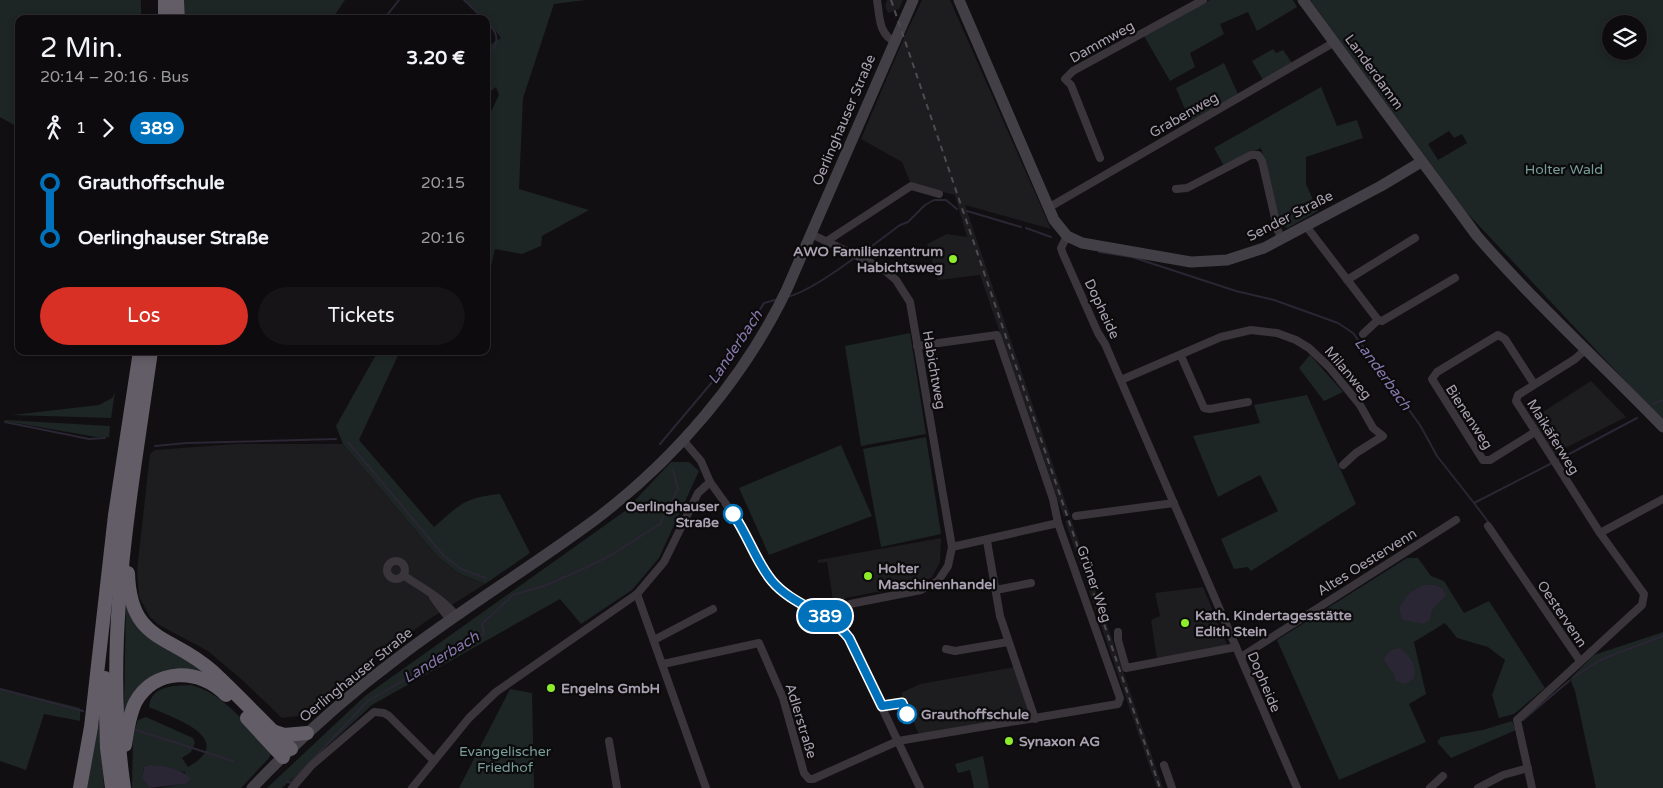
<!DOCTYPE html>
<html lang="de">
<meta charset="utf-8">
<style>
:root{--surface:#0d0b0d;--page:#161416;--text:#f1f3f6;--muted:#9a9b9d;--line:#2d2b2e;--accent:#d93025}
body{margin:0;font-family:"Varela Round",sans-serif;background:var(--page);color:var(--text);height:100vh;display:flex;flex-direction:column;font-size:19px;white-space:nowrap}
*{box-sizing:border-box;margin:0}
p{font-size:16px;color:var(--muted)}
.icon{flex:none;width:28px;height:28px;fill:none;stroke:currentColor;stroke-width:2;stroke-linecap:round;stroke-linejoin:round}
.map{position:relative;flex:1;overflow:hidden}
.sheet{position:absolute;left:15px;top:15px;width:475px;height:340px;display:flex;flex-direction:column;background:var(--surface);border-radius:10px;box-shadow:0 2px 8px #0003,0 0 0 1px var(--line)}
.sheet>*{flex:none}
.badge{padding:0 10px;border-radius:16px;font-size:18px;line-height:32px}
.tools{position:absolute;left:1602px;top:15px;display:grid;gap:10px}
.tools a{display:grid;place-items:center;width:45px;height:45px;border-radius:50%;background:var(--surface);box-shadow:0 2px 8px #0003,0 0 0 1px var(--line);font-size:25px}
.map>.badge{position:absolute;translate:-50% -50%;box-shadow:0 0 0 2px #fff}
.legs{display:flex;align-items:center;gap:8px;height:55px;padding:0 25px;font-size:16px}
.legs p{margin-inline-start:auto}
.overview{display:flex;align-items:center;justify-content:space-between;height:85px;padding:0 25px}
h1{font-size:28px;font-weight:600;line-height:38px}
.cta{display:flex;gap:10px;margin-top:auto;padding:10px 25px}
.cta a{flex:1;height:58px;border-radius:30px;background:var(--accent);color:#fff;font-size:20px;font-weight:600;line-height:58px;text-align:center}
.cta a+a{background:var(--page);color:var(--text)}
ul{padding:0 25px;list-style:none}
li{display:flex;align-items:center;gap:18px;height:55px;font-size:19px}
li i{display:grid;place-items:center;width:8px;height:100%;margin:0 6px;background:currentColor}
li i::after{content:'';width:12px;height:12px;margin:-6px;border:4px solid;border-radius:50%;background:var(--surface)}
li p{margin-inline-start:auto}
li:first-child i{background:linear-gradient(#0000 50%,currentColor 0)}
li:last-child i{background:linear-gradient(currentColor 50%,#0000 0)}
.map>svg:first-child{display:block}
</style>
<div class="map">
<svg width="1663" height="788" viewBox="0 0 1663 788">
<rect width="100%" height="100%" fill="#110f11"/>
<g fill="#1d1c1e">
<path d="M887,0h16l-4,9 -11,4 -3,-7z"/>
<path d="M922,0h28l101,229 -86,-24 105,310 -6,2 -84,-242 -42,5 -11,-36 20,-10 20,3 -12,-42 -44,-11 -9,-22 -41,-23 45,-106z"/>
<path d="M1591,381l35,36 -72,37 -22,-35z"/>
<path d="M235,444h108l94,112 21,17 27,11 -57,36 -130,96 -16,2 -41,-39 -33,-28 -49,-26 -9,-8 -11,-20 -2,-27 13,-116 5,-4z"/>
<path d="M1071,519l92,269h-6l-92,-267z"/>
<path d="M941,538l-1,24 -8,15 -10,6 -76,15 -12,9 -7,-45 -9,1v-3z"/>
<path d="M1203,587l24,58 -1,2 -69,12 -6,-39 9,-4 -5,-23z"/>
<path d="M1015,667l17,47 -2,4 -110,19 -19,-44 19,-9z"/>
</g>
<g fill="#1e2525" fill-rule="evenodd">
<path d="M0,0h141v19h-122v109l-19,-11z"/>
<path d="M184,0h161l-13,19h-147z"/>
<path d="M464,0h122l-32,4 -31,94 -4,91 70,21 -47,26 -1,10 -19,8 -27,-5 -6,26 -1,60 -2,-213 13,-27 -3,-8 -10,8v-48l15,-9 -15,-19z"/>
<path d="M1210,0h83l4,7 -40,24 -9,-19 -28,12 4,10 -34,19 5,14 -25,14 -26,-45z"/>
<path d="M1310,0h353v421l-196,-208zM1611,24h28v27h-28zM1449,131l5,7 8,-4 5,9 -29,17 -10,-16z"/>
<path d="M1273,49l3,4 7,-3 9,13 -29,17 -11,-19z"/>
<path d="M1224,63l14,31 -48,27 -14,-33z"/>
<path d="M1321,87l16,39 20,-6 6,18 -57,19v27l12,27 -30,17 -9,-3 -18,-77 -37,18 -10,-18z"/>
<path d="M910,333l16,101 -65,12 -16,-100z"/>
<path d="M378,351h22l-41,89 75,87c27,-23 29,-29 66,-33l30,59 -45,31 -27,-11 -21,-17 -94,-112 -7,-18z"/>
<path d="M1310,355l33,37 -19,9 -25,-33z"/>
<path d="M115,392l-4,26 -99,-3 87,-10 13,-7z"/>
<path d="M1307,395l49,109 -105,67 -3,-4 -14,2 -13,-30 57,-28 -18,-36 -42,22 -25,-61 67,-13 -6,-18z"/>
<path d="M5,420l105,6 -1,11h-13l-91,-16z"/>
<path d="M926,437l15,97 -60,13 -18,-98z"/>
<path d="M841,445l31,71 -103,39 -30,-67z"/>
<path d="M671,462h18l10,9 -40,87 -27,32 -51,34 -21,-25 -188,106 -90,83h-15l98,-92 260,-185z"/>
<path d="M1407,558h11l13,18 13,5 20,32 25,-12 56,87 -31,26 -15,4 -7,-23 13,-35 -17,-13 -31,-9 -12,-15 -31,19 12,52 -17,10 17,38 -87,38 -62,-140z"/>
<path d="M126,601l106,95 -66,-23 -42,42z"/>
<path d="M1663,632v156h-67l-21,-97 -5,-12 24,-24z"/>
<path d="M191,685c32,8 54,39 77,61l3,8 -2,4 -28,30h-82l25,-4 1,-12c-14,-2 -27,-10 -41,-5l-2,11 7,10h-17l1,-54 5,-14 8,-3 47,21 2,5 -4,9 -9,6 6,9c51,-29 -17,-50 -39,-60 2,-22 25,-21 42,-22z"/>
<path d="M0,688l80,20v13l-36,-7 -18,56 -26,-9z"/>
<path d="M510,689l22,4 2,95h-75z"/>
<path d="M1512,721l4,9 -65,28 -14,-16 4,-5 42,-7z"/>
<path d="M96,723h3l5,65h-20z"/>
<path d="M983,756l6,32h-15l-4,-18 -12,3 -3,-9z"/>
</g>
<g fill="#2a2634">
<path d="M1423,585h12l8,4 3,6 -14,15 -2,10 -6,4 -22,-4 -3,-12 9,-14z"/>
<path d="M1400,648c10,8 17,17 14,31l-9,5 -9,-3c-2,-11 -10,-14 -12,-23l7,-8z"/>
<path d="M150,765c13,0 32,4 41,14l-6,5 -36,4 -7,-10 2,-11z"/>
</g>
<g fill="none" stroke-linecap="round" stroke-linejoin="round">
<g stroke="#2a2634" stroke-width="2">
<path d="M464,0l20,19"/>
<path d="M384,19l15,-19"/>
<path d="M486,20c8,9 15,18 7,29"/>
<path d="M967,211l54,16"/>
<path d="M1026,228l25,9"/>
<path d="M868,249l32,-24 8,-3 17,-17 9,-5h12l11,9"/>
<path d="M1099,252l33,5 104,34 38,9 64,23 15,10 67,92 17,31 37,47 78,-40"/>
<path d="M787,297c18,-4 50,-26 66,-38"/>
<path d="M1653,404l10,-4"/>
<path d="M5,422l84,17 16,-1"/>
<path d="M348,442l96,114 17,13 25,9"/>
<path d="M660,444l64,-76 40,-65 11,-3"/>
<path d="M155,446l31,-3 150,-4"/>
<path d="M1556,461l81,-43"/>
<path d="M1474,503l15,20"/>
<path d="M1574,677l26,-17 63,-24"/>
<path d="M0,689l83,22"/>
<path d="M1523,720l46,-39"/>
<path d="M136,730l97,31"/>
<path d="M287,781l3,2 78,-82 116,-67 -2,-10 31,-29 34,-10 38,-17 26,-13 49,-31 18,-35 -5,-19"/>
</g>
<g stroke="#39353b" stroke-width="8">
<path d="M877,0c3,17 1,33 18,42"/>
<path d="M1100,158l-29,-73 -6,-6 8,-8 130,-71"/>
<path d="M1176,189l11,-1 64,-33h7l4,6 16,70 4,7"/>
<path d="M1048,208l285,-165"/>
<path d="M1306,226l72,94 4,1 73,-43"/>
<path d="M811,234l71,34 14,12 14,22 42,245 -4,19 -10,15 -17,9 -71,14 -15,18"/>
<path d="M1067,236l-6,12 2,6 35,79 7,11 192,444"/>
<path d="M827,241l84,-55 28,8"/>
<path d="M1347,280l68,-42"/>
<path d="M1363,334l15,-14"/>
<path d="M1585,350l-10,9 -57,36 -2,6 84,132"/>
<path d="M1181,356l23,52 6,1 38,-7"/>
<path d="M1121,380l100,-43 30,-7 26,3 19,7 13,8 20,19 31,38 13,23 10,8 -27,17 -13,12"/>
<path d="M1534,384l-29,-45 -7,-4 -61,37 -5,7 51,81h7l45,-28"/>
<path d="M683,440l18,21 9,21 26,36 36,63 13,12 50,29 14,16 71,150"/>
<path d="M1076,516l98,-13"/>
<path d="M1488,526l92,135"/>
<path d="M987,541l13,75 35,103"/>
<path d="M952,547l106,-24"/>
<circle cx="396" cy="570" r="9"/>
<path d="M403,575c19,13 39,23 53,40"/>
<path d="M996,590l35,-7"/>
<path d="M637,594l69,194"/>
<path d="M433,597l17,23"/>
<path d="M1118,632v8l8,28 110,-21"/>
<path d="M654,640l59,-31"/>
<path d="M946,649l9,2 53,-9"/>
<path d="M1241,657l215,-137"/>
<path d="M663,664l96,-21 24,55 21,75 5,6h4l85,-38 220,-37 2,-6 -62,-175 -5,-24 -56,-164 -80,11"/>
<path d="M609,741l8,47"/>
<path d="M1164,765l8,23"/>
<path d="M292,788l20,-23 62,-53 10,1 5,3 45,45"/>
<path d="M412,788l57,-70 27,-26 141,-98 27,-32 34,-69 12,-11"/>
<path d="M1430,788l13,-12"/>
<path d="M1478,788l25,-13 25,-7"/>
<path d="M1532,788l-15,-68 125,-115 2,-11 -44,-61 63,-34"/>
</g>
<g stroke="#433f46" stroke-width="11">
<path d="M959,0l95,220 13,16 15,7 109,19 36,-2 37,-12 117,-62 40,-24"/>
<path d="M1303,0l174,236c58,67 124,127 186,191"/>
<path d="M252,788c44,-46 92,-90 143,-128 65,-50 135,-92 201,-141 79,-60 148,-140 191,-230l126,-289"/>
</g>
<g stroke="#625d67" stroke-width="14">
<path d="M165,0v19"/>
<path d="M177,0l1,19"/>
<path d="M128,573c2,71 44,61 84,98 27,25 52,52 79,78"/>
<path d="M105,678l2,70 5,40"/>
<path d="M247,718l36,39"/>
<path d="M272,731l12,4 23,-2"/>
<path d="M125,745c2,-14 4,-29 10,-42 19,-35 64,-36 91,-8"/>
<path d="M80,788l11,-61 24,-212 25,-164"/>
<path d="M124,788c-22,-146 7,-293 27,-437"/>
</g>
<path stroke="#504b53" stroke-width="2" stroke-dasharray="6 5" stroke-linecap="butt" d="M891,0l269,788"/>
</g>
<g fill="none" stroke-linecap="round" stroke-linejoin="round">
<defs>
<path id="line-1" d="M733,514c15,21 23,48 39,67 21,25 57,31 77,57l33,68 20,-3 5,11"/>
</defs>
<use href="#line-1" stroke="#fff" stroke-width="11"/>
<use href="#line-1" stroke="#0072bc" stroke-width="8"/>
</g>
<g fill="#8ded2b" stroke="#0c0b0c" stroke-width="2">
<circle cx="953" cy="259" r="5"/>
<circle cx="868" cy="576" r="5"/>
<circle cx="1185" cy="623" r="5"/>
<circle cx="551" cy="688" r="5"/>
<circle cx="1009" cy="741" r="5"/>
</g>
<g fill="#fff" stroke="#0072bc" stroke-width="2.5">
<circle cx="733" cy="514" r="9"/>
<circle cx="907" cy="714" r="9"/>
</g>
<g text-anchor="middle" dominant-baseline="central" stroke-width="4.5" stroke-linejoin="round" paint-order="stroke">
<g font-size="14" fill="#aaa1b2" stroke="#0c0b0c">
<text transform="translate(1102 42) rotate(-29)">Dammweg</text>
<text transform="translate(1374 72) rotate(54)">Landerdamm</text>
<text transform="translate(1184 115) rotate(-30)">Grabenweg</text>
<text transform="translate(844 120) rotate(-67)">Oerlinghauser Straße</text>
<text transform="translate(1290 216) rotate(-27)">Sender Straße</text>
<text transform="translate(1102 309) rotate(65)">Dopheide</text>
<text transform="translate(934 370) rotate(80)">Habichtweg</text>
<text transform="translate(1348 373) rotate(50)">Milanweg</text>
<text transform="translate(1469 417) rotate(57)">Bienenweg</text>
<text transform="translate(1553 437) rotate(58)">Maikäferweg</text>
<text transform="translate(1367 562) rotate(-32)">Altes Oestervenn</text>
<text transform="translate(1094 584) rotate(71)">Grüner Weg</text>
<text transform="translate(1562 614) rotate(56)">Oestervenn</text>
<text transform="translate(356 675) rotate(-39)">Oerlinghauser Straße</text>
<text transform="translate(1264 682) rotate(67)">Dopheide</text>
<text transform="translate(801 721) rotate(73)">Adlerstraße</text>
</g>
<g font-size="14" fill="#789d99" stroke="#0c0b0c">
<text x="1564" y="169">Holter Wald</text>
<text x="505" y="751">Evangelischer<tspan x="505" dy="16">Friedhof</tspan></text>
</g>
<g font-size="14" font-weight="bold" fill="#aaa1b2" stroke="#0c0b0c" text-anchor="start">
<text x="943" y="251" text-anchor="end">AWO Familienzentrum<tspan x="943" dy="16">Habichtsweg</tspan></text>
<text x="878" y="568">Holter<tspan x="878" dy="16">Maschinenhandel</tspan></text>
<text x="1195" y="615">Kath. Kindertagesstätte<tspan x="1195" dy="16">Edith Stein</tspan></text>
<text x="561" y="688">Engelns GmbH</text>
<text x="1019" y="741">Synaxon AG</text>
</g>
<g font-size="14" font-weight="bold" fill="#aaa1b2" stroke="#0c0b0c" text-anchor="end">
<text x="719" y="506">Oerlinghauser<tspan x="719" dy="16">Straße</tspan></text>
<text x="921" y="714" text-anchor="start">Grauthoffschule</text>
</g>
<g font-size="15" font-style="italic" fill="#8777ad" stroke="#0c0b0c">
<text transform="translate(735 347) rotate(-56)">Landerbach</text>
<text transform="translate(1383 374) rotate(54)">Landerbach</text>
<text transform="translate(441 657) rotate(-31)">Landerbach</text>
</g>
</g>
</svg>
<div class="tools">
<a><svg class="icon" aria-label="layers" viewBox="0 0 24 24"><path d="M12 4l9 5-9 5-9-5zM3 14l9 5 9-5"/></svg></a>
</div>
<b class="badge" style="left:825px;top:616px;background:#0072bc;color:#fff">389</b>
<section class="sheet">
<div class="overview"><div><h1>2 Min.</h1><p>20:14 – 20:16 · Bus</p></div><b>3.20 €</b></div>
<div class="legs"><svg class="icon" aria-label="walk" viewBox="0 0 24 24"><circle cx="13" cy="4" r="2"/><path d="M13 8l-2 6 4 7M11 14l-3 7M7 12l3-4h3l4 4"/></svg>1<svg class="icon" aria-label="forward" viewBox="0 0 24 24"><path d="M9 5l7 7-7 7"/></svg><b class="badge" style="background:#0072bc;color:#fff">389</b></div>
<ul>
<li><i style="color:#0072bc"></i><b>Grauthoffschule</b><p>20:15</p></li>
<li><i style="color:#0072bc"></i><b>Oerlinghauser Straße</b><p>20:16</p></li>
</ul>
<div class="cta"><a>Los</a><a>Tickets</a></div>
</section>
</div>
